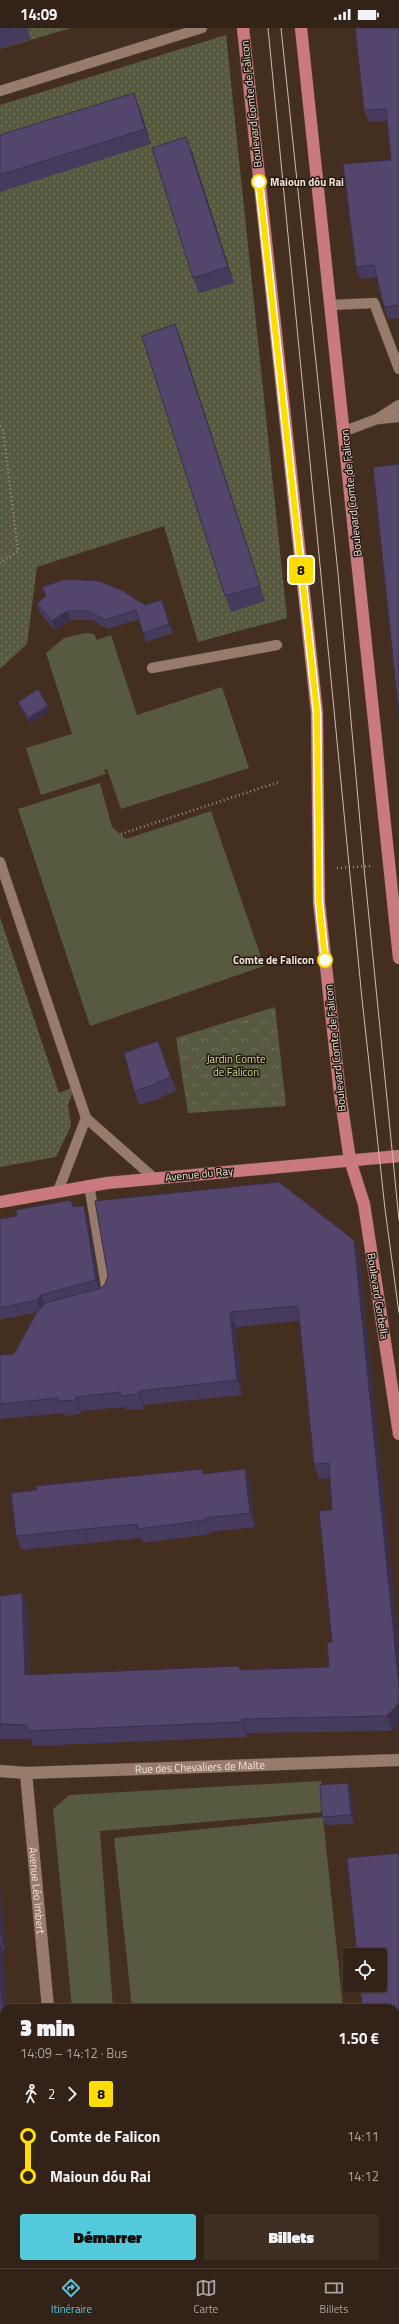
<!DOCTYPE html>
<html lang="fr">
<meta charset="utf-8">
<style>
:root{--surface:#332217;--page:#3e2f24;--text:#f1f3f6;--muted:#a9a4a1;--line:#4e3f36;--accent:#54cadd}
body{margin:0;font-family:"Titillium Web",sans-serif;background:var(--page);color:var(--text);height:100vh;display:flex;flex-direction:column;font-size:15px;white-space:nowrap}
*{box-sizing:border-box;margin:0}
p{font-size:13px;color:var(--muted)}
.icon{flex:none;width:22px;height:22px;fill:none;stroke:currentColor;stroke-width:2;stroke-linecap:round;stroke-linejoin:round}
.map{position:relative;flex:1;overflow:hidden}
.panel{position:absolute;left:0px;top:1976px;width:399px;height:264px;display:flex;flex-direction:column;background:var(--surface);border-radius:12px 12px 0 0;box-shadow:0 1px 3px #0004,0 0 0 1px var(--line)}
.panel>*{flex:none}
.badge{padding:0 8px;border-radius:3px;font-size:14px;line-height:26px}
.fabs{position:absolute;left:343px;top:1920px;display:grid;gap:8px}
.fabs a{display:grid;place-items:center;width:44px;height:44px;border-radius:4px;background:var(--surface);box-shadow:0 1px 3px #0004,0 0 0 1px var(--line);font-size:20px}
.map>.badge{position:absolute;translate:-50% -50%;box-shadow:0 0 0 2px #fff}
.legs{display:flex;align-items:center;gap:6px;height:44px;padding:0 20px;font-size:13px}
.legs p{margin-inline-start:auto}
.headline{display:flex;align-items:center;justify-content:space-between;height:68px;padding:0 20px}
h1{font-size:22px;font-weight:800;line-height:30px}
.action{display:flex;gap:8px;margin-top:auto;padding:8px 20px}
.action a{flex:1;height:46px;border-radius:4px;background:var(--accent);color:#111;font-size:16px;font-weight:800;line-height:46px;text-align:center}
.action a+a{background:var(--page);color:var(--text)}
ul{padding:0 20px;list-style:none}
li{display:flex;align-items:center;gap:14px;height:40px;font-size:15px}
li i{display:grid;place-items:center;width:6px;height:100%;margin:0 5px;background:currentColor}
li i::after{content:'';width:10px;height:10px;margin:-5px;border:3px solid;border-radius:50%;background:var(--surface)}
li p{margin-inline-start:auto}
li:first-child i{background:linear-gradient(#0000 50%,currentColor 0)}
li:last-child i{background:linear-gradient(currentColor 50%,#0000 0)}
.status{display:flex;justify-content:space-between;align-items:center;height:28px;padding:0 20px;background:var(--surface);direction:ltr}
.status svg{height:11px;fill:currentColor}
.menu{display:flex;justify-content:space-around;align-items:center;height:56px;border-top:1px solid var(--line);background:var(--surface);font-size:11px;color:var(--muted)}
.menu a{display:grid;justify-items:center;gap:2px}
.menu .current{color:var(--accent)}
.map>svg:first-child{display:block}
</style>
<div class="status"><b>14:09</b><svg viewBox="0 0 49 12"><path d="M0 12V9h3v3zM5 12V6h3v6zM10 12V3h3v9zM15 12V0h3v12zM26 1h20v11H26zM47 4h2v5h-2z"/></svg></div>
<div class="map">
<svg width="399" height="2240" viewBox="0 0 399 2240">
<defs>
<pattern id="park-crowns" width="20" height="18" patternUnits="userSpaceOnUse"><rect width="20" height="18" fill="#575a3e"/><path d="M2 6a3 3 0 1 1 6 0M12 15a3 3 0 1 1 6 0" fill="none" stroke="#707159"/></pattern>
<pattern id="garden-dots" width="8" height="8" patternUnits="userSpaceOnUse"><rect width="8" height="8" fill="#575a3e"/><path d="M2 2h.1M6 6h.1" fill="none" stroke="#707159" stroke-width="1.8" stroke-linecap="round"/></pattern>
</defs>
<rect width="100%" height="100%" fill="#442e1f"/>
<g fill="#575a3e">
<path d="M85,605l9,1 3,6 14,-5 26,80 85,-28 27,81 -128,41 -14,-40 -3,1 2,4 -65,21 -15,-47 46,-14 -26,-81 18,-15z"/>
<path d="M100,755l12,44 14,12 85,-28 53,155 -174,60 -72,-217z"/>
<path d="M321,1753l4,31 -225,19 13,177h-41l-19,-199 16,-14z"/>
<path d="M323,1789l20,191h-211l-18,-170z"/>
<path d="M96,2236h33l1,4h-34z"/>
</g>
<path fill="url(#park-crowns)" d="M275,979l11,99 -98,7 -12,-75z"/>
<g fill="url(#garden-dots)">
<path d="M0,0h71l-71,21z"/>
<path d="M226,7l61,583 -89,24 -34,-116 -127,41 -10,77 -27,25v-564z"/>
<path d="M0,889l59,176 16,-7 -7,19 3,21 -15,31 -56,10z"/>
</g>
<g fill="none" stroke-linecap="round" stroke-linejoin="round">
<defs>
<g id="lane">
<path d="M0,63l202,-63"/>
<path d="M332,277l42,-2 25,66"/>
<path d="M379,391l20,-2"/>
<path d="M345,403l32,-12 22,-14"/>
<path d="M152,640l125,-23"/>
<path d="M0,834l86,256 68,60"/>
<path d="M89,1157l18,107 -3,4"/>
<path d="M58,1163l28,-73"/>
</g>
<g id="street">
<path id="s1" d="M0,1743l26,2 373,-13"/>
<path id="s2" d="M26,1745l22,235"/>
<path d="M71,2236v4"/>
</g>
<g id="primary">
<path d="M243,0l74,685 2,189 21,192 10,66 14,44 35,230"/>
<path d="M301,0l98,930"/>
<path d="M0,1174l107,-19 292,-27"/>
</g>
</defs>
<use href="#lane" stroke="#5e4b3d" stroke-width="11"/>
<use href="#street" stroke="#5e4b3d" stroke-width="13"/>
<use href="#primary" stroke="#5e4b3d" stroke-width="13"/>
<g stroke="#9f8c80" stroke-width="2.5" stroke-dasharray="1 3" stroke-linecap="butt">
<path d="M0,398l3,4 15,121 -18,12"/>
<path d="M121,806l158,-52"/>
<path d="M337,840l33,-2"/>
</g>
<use href="#lane" stroke="#977c6b" stroke-width="10"/>
<use href="#street" stroke="#977c6b" stroke-width="12"/>
<use href="#primary" stroke="#ca7a7e" stroke-width="12"/>
<g stroke="#cdbdb2" stroke-width="1">
<path d="M268,0l94,971 23,210 14,104"/>
<path d="M281,0l57,545 26,294 35,353"/>
</g>
</g>
<g fill="#473b5d">
<path d="M0,0h28l3,11 -31,10z"/>
<path d="M399,0v290l-11,1 -4,-12 -7,-30 -17,2 -4,-12 35,-107 -4,-39 -18,1 -5,-12z"/>
<path d="M140,81l11,35 -151,48v-57z"/>
<path d="M192,124l42,131 -35,10 -6,-15z"/>
<path d="M175,296l6,16 84,261 -34,11 -6,-16z"/>
<path d="M42,559l123,22 8,24 -27,9 -7,-23 -31,10 -16,-9h-21l-16,10 -15,-17 -3,-9 9,-7z"/>
<path d="M18,674l32,9 -20,12 -10,-16z"/>
<path d="M158,1013l18,50 -15,6 1,1 -23,7 -5,-14z"/>
<path d="M71,1172l3,7 14,10 12,71 254,-48 5,15 40,393v75l-7,8 -145,2v4l-214,9 -2,-7h-31v-143l22,-3 6,15 2,67 299,-8 3,-25v-132l-2,-32 -11,1 -5,-15 -14,-143 -64,6 6,68 -98,10v4l-18,1 -1,-3 -44,4v3l-17,2 -1,-3 -63,6v-64l14,-1 23,-42 -37,8v-101l17,-3z"/>
<path d="M202,1441l2,5 41,-5 5,14 5,44 -45,5v2l-67,9 -2,-5 -120,12 -5,-14 21,-46z"/>
<path d="M351,1763l3,33 -28,1 -4,-8z"/>
<path d="M399,1825v286l-4,-1v-130l-33,-1z"/>
<path d="M0,1857l5,65h-2l1,94 -3,1 3,15v204h9l1,4h-14z"/>
</g>
<g fill="#3a304c">
<path d="M134,65l6,16 11,35 -6,-15z"/>
<path d="M186,109l6,15 42,131 -6,-16z"/>
<path d="M175,296l6,16 84,261 -5,-15z"/>
<path d="M162,572l11,33 -4,-9z"/>
<path d="M67,583l4,9 -16,10 -3,-9z"/>
<path d="M48,678l2,5 -20,12 -2,-5z"/>
<path d="M84,1178l4,11 12,74 -4,-11z"/>
<path d="M354,1212l5,15 40,393v38z"/>
<path d="M41,1267l4,11 -4,5 -4,-11z"/>
<path d="M230,1284l6,15 6,68 -5,-15z"/>
<path d="M139,1363l5,14v4l-5,-15z"/>
<path d="M76,1369l5,14v3l-5,-14z"/>
<path d="M245,1441l5,14 5,44 -5,-14z"/>
<path d="M205,1490l5,14v2l-5,-14z"/>
<path d="M22,1565l6,15 2,82 -5,-15z"/>
<path d="M399,1675v20l-7,8 -5,-15z"/>
<path d="M242,1691l5,14v4l-5,-15z"/>
<path d="M348,1755l3,8 3,33 -3,-9z"/>
<path d="M0,1857l5,65 -5,-16z"/>
<path d="M0,1914l3,8 4,58h-3v21l-4,-54z"/>
<path d="M0,2015l4,17v11l-4,-19z"/>
<path d="M399,2027v13l-3,-7z"/>
<path d="M1,2107l3,9v6z"/>
<path d="M0,2186l4,10v9z"/>
<path d="M11,2236h2l1,4h-2z"/>
</g>
<g fill="#53456c" stroke="#3a304c">
<path d="M0,0h12l-12,4z"/>
<path d="M355,0h44v277l-15,2 -10,-42 -18,2 -13,-103 48,-4 -5,-51 -22,1z"/>
<path d="M134,65l11,36 -145,46v-40z"/>
<path d="M186,109l42,130 -35,11 -41,-130z"/>
<path d="M175,296l85,262 -35,10 -83,-260z"/>
<path d="M399,436v253l-26,-250z"/>
<path d="M66,551l33,2 24,10 22,14 17,-5 7,24 -26,9 -7,-23 -31,10 -16,-9h-22l-15,10 -15,-17 9,-8 -4,-9z"/>
<path d="M38,661l10,17 -20,12 -10,-16z"/>
<path d="M158,1013l13,36 -15,6 1,1 -23,7 -10,-38z"/>
<path d="M279,1154l75,58 45,446v17l-12,13 -145,3v3l-214,9 -1,-6 -27,-1v-128l22,-3 3,82 214,-9 1,4 89,-3 -2,-24 5,-1 -13,-131 13,-1 -3,-47 -15,1 -16,-158 -68,6 7,68 -98,11v3l-18,2 -1,-4 -44,5v3l-18,1v-3l-58,6v-49l14,-1 23,-42 8,-9 56,-15 4,-4 3,-8 -13,-75z"/>
<path d="M71,1172l2,7 11,-1 12,74 -55,15 -4,5 -37,8v-89l17,-3 -1,-6z"/>
<path d="M202,1441l1,5 42,-5 5,44 -45,5v2l-67,9 -1,-5 -121,12 -5,-43 26,-3 -1,-4z"/>
<path d="M348,1755l3,32 -29,2 -2,-32z"/>
<path d="M399,1825v202l-3,6 3,1v66h-4v-120h-47l14,-1 -2,-22h20v-30h-23l-10,-97z"/>
<path d="M0,1947l4,53 -4,1z"/>
<path d="M0,2024l4,19v63l-3,1 3,15v61l-4,1z"/>
<path d="M395,2180l4,10v49l-4,1h-268l-1,-4h269z"/>
<path d="M0,2186l4,19v31h7l1,4h-12z"/>
</g>
<g fill="none" stroke-linecap="round" stroke-linejoin="round">
<defs>
<path id="line-1" d="M259,154l58,531 2,189 6,58"/>
</defs>
<use href="#line-1" stroke="#fff" stroke-width="9"/>
<use href="#line-1" stroke="#fd0" stroke-width="6"/>
</g>
<g fill="#fff" stroke="#fd0" stroke-width="2">
<circle cx="259" cy="154" r="7"/>
<circle cx="325" cy="932" r="7"/>
</g>
<g text-anchor="middle" dominant-baseline="central" stroke-width="3" stroke-linejoin="round" paint-order="stroke">
<g font-size="11" fill="#f1e2d8" stroke="#231912">
<text transform="translate(251 76) rotate(-96)">Boulevard Comte de Falicon</text>
<text transform="translate(351 465) rotate(-96)">Boulevard Comte de Falicon</text>
<text transform="translate(335 1020) rotate(-96)">Boulevard Comte de Falicon</text>
<text transform="translate(199 1146) rotate(-6)">Avenue du Ray</text>
<text transform="translate(378 1268) rotate(81)">Boulevard Gorbella</text>
<text stroke="none"><textPath href="#s1" startOffset="200">Rue des Chevaliers de Malte</textPath></text>
<text stroke="none"><textPath href="#s2" startOffset="118">Avenue Léo Imbert</textPath></text>
</g>
<g font-size="11" font-weight="bold" fill="#f1e2d8" stroke="#231912" text-anchor="start">
<text x="270" y="154">Maioun dóu Rai</text>
<text x="314" y="932" text-anchor="end">Comte de Falicon</text>
</g>
<g font-size="11" fill="#ced78e" stroke="#231912">
<text x="236" y="1031">Jardin Comte<tspan x="236" dy="13">de Falicon</tspan></text>
</g>
</g>
</svg>
<div class="fabs">
<a><svg class="icon" aria-label="locate" viewBox="0 0 24 24"><circle cx="12" cy="12" r="6"/><path d="M12 2v4M12 18v4M2 12h4M18 12h4"/></svg></a>
</div>
<b class="badge" style="left:301px;top:542px;background:#fd0;color:#111">8</b>
<section class="panel">
<div class="headline"><div><h1>3 min</h1><p>14:09 – 14:12 · Bus</p></div><b>1.50 €</b></div>
<div class="legs"><svg class="icon" aria-label="walk" viewBox="0 0 24 24"><circle cx="13" cy="4" r="2"/><path d="M13 8l-2 6 4 7M11 14l-3 7M7 12l3-4h3l4 4"/></svg>2<svg class="icon" aria-label="forward" viewBox="0 0 24 24"><path d="M9 5l7 7-7 7"/></svg><b class="badge" style="background:#fd0;color:#111">8</b></div>
<ul>
<li><i style="color:#fd0"></i><b>Comte de Falicon</b><p>14:11</p></li>
<li><i style="color:#fd0"></i><b>Maioun dóu Rai</b><p>14:12</p></li>
</ul>
<div class="action"><a>Démarrer</a><a>Billets</a></div>
</section>
</div>
<nav class="menu">
<a class="current"><svg class="icon" aria-label="directions" viewBox="0 0 24 24"><path d="M12 3l9 9-9 9-9-9zM9 14v-3h6M13 9l2 2-2 2"/></svg>Itinéraire</a>
<a><svg class="icon" aria-label="map" viewBox="0 0 24 24"><path d="M3 6l6-2 6 2 6-2v14l-6 2-6-2-6 2zM9 4v14M15 6v14"/></svg>Carte</a>
<a><svg class="icon" aria-label="tickets" viewBox="0 0 24 24"><path d="M3 7h18v10H3zM15 7v10"/></svg>Billets</a>
</nav>
